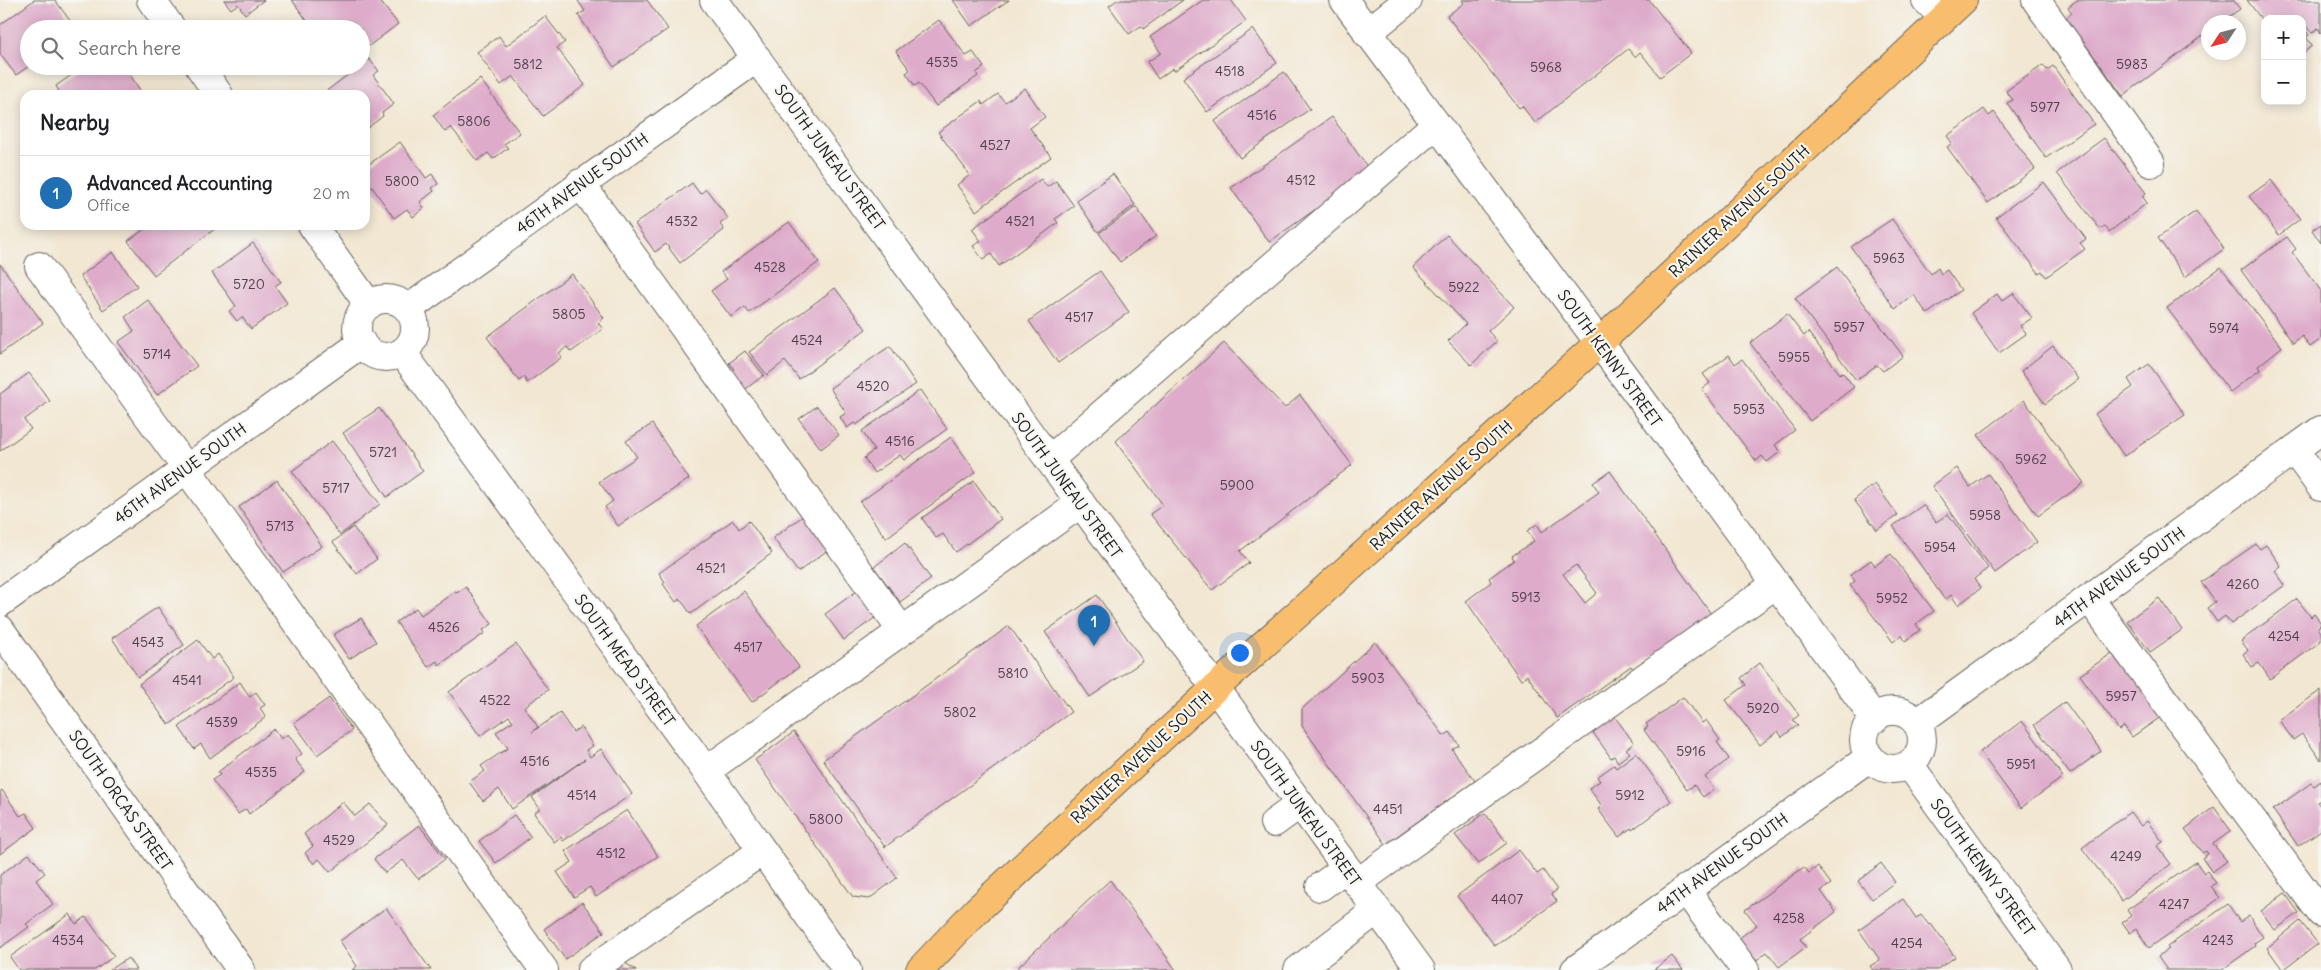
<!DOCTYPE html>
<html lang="en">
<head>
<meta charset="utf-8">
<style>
	:root { --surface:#fff; --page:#f2f2f2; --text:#202124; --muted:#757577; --line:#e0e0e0; --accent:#1f6fb2 }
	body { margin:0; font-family:Delius,sans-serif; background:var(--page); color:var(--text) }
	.controls { position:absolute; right:15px; top:15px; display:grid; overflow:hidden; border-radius:10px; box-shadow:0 2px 12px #0003 }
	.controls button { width:45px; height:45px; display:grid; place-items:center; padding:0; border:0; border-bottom:1px solid var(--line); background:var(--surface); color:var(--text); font:25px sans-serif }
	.compass { position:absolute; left:2201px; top:15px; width:45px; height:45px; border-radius:50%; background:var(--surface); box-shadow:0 2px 12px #0003; rotate:234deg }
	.you { position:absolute; left:1239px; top:652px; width:18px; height:18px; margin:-12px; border:4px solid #fff; border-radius:50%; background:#1a73e8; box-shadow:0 0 0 8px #1a73e833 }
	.badge { display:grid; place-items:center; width:32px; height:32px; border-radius:50%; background:var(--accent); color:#fff; font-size:16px; font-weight:700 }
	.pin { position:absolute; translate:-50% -41px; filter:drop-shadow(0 1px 2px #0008) }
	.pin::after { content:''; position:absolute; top:26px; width:18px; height:15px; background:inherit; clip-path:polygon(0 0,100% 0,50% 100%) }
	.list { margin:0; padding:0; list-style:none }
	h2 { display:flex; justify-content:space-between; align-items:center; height:65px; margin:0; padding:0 20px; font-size:21px }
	h2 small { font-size:16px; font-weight:400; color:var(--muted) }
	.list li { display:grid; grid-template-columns:32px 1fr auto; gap:15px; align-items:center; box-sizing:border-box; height:75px; padding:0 20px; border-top:1px solid var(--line) }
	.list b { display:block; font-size:19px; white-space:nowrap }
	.list p { margin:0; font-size:16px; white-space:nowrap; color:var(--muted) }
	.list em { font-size:16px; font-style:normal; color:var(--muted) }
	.icon { flex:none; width:28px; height:28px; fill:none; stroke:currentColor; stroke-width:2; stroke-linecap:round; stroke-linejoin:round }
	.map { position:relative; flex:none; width:2321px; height:970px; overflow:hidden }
	.search { position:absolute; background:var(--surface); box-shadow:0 2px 12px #0003; left:20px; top:20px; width:350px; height:55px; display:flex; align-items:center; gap:12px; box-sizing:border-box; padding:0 18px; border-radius:28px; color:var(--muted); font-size:19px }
	.panel { position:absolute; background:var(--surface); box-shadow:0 2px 12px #0003; left:20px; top:90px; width:350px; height:140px; border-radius:15px }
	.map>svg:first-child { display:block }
	.building { fill:#deacca; fill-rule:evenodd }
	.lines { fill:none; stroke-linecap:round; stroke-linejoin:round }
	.minor-casing { stroke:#67635c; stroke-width:30 }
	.major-casing { stroke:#67635c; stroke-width:30 }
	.minor { stroke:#fff; stroke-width:28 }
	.major { stroke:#f9be6d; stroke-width:28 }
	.labels { text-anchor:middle; stroke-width:4.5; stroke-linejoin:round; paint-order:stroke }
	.number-label { font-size:14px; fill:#4c4048 }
	.street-label { font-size:16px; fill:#1c1c1c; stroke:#f6f6f2 }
</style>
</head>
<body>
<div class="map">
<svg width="2321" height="970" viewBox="0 0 2321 970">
	<rect width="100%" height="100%" fill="#f6f6f2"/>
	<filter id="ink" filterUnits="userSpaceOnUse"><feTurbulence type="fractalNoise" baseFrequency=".02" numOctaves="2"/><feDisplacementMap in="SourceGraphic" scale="10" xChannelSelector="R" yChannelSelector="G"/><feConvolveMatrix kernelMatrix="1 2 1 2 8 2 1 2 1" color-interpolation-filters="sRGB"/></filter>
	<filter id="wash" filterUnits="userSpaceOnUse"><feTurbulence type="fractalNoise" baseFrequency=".0096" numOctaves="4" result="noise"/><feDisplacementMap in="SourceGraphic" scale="20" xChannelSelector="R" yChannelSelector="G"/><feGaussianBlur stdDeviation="1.12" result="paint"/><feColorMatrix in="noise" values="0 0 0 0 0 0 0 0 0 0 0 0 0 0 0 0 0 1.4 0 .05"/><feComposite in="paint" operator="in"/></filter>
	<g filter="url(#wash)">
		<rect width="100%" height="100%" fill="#f2e7d2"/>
		<g id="blocks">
			<path class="building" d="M34,0H55L76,29H29V66L16,75L0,54V25Z
				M224,0H264L245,14L238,4L231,9Z
				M292,0H379L398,24L361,52V29H313Z
				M580,0H647L668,29L614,67L578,15L585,11L578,1Z
				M953,0H1009L971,26Z
				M1117,0H1183L1143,29L1141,26L1129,34L1109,6Z
				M1203,0H1231L1246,21L1174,71L1173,68L1158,79L1147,62L1161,53L1150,37Z
				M1462,0H1649L1691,53L1660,77L1640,52L1635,57L1628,49L1535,123L1522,106L1519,108L1447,16L1464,3Z
				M2077,0H2233L2240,9L2221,22H2208V32L2123,96L2066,18L2072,13L2068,7Z
				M2247,0H2321V33L2318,28L2312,33L2308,27L2305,29L2309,35L2306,37L2312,46L2302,54V19H2265V24Z
				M545,16L565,42L557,48L585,85L543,116L513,76L501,85L477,52L499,36L506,46Z
				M939,20L966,56L973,52L984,67L976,73L978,76L936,106L919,83L915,86L906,73L910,70L896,51Z
				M1253,29L1277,63L1207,112L1183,78Z
				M369,59L379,71L373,75L394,104L382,113L383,116L365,130V95H321Z
				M2043,65L2047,70L2053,66L2094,124L2046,158L2007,103L2013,100L2006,91Z
				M84,66H116L121,72L126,69L140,90L133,95H54L59,91L56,86Z
				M1284,72L1310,109L1240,158L1215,121Z
				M480,79L520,133L504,144L508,148L493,159L488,153L477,161L451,127L445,132L433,115Z
				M1025,88L1045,117L1030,128L1051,157L976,211L957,185L970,175L938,132L981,101L983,105L998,94L1005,102Z
				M1984,109L1989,116L1994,112L2035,169L1988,203L1947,147L1952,143L1947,136Z
				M1332,117L1370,171L1269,242L1231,188Z
				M2104,138L2146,193L2142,196L2147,203L2109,232L2105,226L2100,229L2057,173Z
				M400,142L426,178L432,174L438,184L432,188L434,191L420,202L424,208L413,217L407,209L394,218L365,177V167Z
				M1113,174L1135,205L1098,232L1076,200Z
				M1041,179L1047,187L1056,181L1074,206L1055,219L1058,223L999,266L991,254L983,260L973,246L981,241L972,229Z
				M2271,180L2300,219L2279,235L2249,196Z
				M2044,182L2086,239L2080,243L2085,249L2046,277L2042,271L2039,273L1996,217Z
				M692,183L700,194L706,189L728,218L720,224L724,230L680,263L666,244L655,252L635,224Z
				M1136,207L1156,236L1120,262L1099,233Z
				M2196,211L2224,249L2185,277L2158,238Z
				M1892,219L1931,274L1938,268L1941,274L1947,270L1961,290L1927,314L1914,295L1895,309L1851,247Z
				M789,222L819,262L749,313L745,307L731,317L711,291L727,279L721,272Z
				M2321,224V243L2312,230Z
				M150,225H220L154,275L128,241Z
				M1447,235L1514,307L1488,331L1497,341L1471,365L1448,341L1466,324L1413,267Z
				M2287,237L2296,249L2292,252L2321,291V339L2310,347L2302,336L2293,343L2241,270Z
				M253,243L281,282L275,286L287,303L251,329L242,317L237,321L229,311L236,306L212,273Z
				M113,252L137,286L103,310L80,276Z
				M0,264L43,323L0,354Z
				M1837,267L1903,356L1883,371L1877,365L1856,380L1795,298Z
				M2221,267L2282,347L2258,366L2260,370L2230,392L2167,308Z
				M1100,271L1129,312L1058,363L1029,321Z
				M572,274L604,318L598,323L603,329L571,352L567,347L559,353L562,357L527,383L524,377L519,381L487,337Z
				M835,288L866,329L799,379L785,361L767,375L749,352Z
				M2013,293L2032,318L2020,326L2026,334L1999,353L1971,313L1997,294L2002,301Z
				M148,300L197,366L157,395L118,342L134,331L125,317Z
				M1787,314L1804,336L1808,332L1840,374L1842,372L1854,387L1810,421L1750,343Z
				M1224,343L1285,408L1300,395L1352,465L1240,551L1249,563L1212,590L1150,514L1163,505L1116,441Z
				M890,346L916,384L856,425L854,423L847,428L840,417L846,413L830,388Z
				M2053,346L2078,379L2045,404L2021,371Z
				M745,351L764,375L743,391L729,372L734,369L729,363Z
				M1729,355L1735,364L1742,359L1795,430L1775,445L1780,452L1767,462L1762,456L1756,461L1702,389L1710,383L1703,374Z
				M2149,364L2185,415L2124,456L2095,414L2133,387L2128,379Z
				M29,373L50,401L24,420L31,429L0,451V394Z
				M920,390L947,429L904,460L900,455L874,473L864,458L874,450L862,431Z
				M2024,400L2084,483L2038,516L1978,435Z
				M817,406L839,435L821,449L799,419Z
				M379,408L423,471L387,497L343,433Z
				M652,424L689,479L618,526L605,507L613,501L599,482L637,457L626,441Z
				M951,437L976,472L886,538L860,502Z
				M332,441L380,504L340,535L292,471Z
				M1957,468L1970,487L1988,474L2037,542L1995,573L1932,486Z
				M1610,471L1711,614L1633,669L1631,666L1557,718L1527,675L1521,680L1466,601L1491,582L1489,578L1514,560L1512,556L1534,541L1527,531L1537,524L1542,532L1599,492L1593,483ZM1576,565L1597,593L1585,603L1563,574Z
				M277,480L322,546L283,572L239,507Z
				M974,481L1001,519L956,552L943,534L936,538L922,518Z
				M1875,484L1898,515L1877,530L1854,500Z
				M1923,505L1936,522L1948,514L1988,568L1974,579L1981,588L1958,605L1951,595L1945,600L1893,526Z
				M807,513L833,546L798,572L773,538Z
				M733,520L739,529L749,521L772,553L691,614L680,599L676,602L663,584L665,582L659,573Z
				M353,527L377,559L357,574L333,542Z
				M905,543L931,579L900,602L874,567Z
				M2256,544L2260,549L2266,545L2281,566L2275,571L2285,585L2231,624L2225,616L2217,622L2207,608L2215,602L2201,582Z
				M1891,554L1934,611L1916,624L1920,630L1905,641L1902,635L1893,642L1850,585L1855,581L1850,575L1871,560L1875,566Z
				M466,587L492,624L483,630L485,633L439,665L437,661L428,667L396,622L416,608L421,615L456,591L457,593Z
				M744,591L799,667L752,702L696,626Z
				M857,591L876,617L844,640L825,614Z
				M1097,595L1143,661L1090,697L1045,632Z
				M2159,598L2182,630L2150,652L2127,621Z
				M2297,599L2311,617L2314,614L2321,623L2318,628L2321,632V641L2270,679L2259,663L2252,667L2243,654L2248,650L2241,641Z
				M158,607L184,645L138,677L112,638Z
				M361,618L376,642L349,659L333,635Z
				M1009,626L1071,712L885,847L823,760Z
				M198,640L212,659L218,654L234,677L169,725L139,684Z
				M1375,642L1444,736L1450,732L1459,745L1452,749L1475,781L1386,844L1302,726V709Z
				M516,644L548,690L524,707L538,727L532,732L560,713L573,732L581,727L593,746L586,750L590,757L601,749L632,794L563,841L561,837L554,842L534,813L540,809L532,797L585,759L512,809L499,789L483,801L469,782L485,771L481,766L508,748L496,732L513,721L509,716L480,736L449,692Z
				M2115,651L2162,716L2132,737L2124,726L2119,730L2080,675Z
				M1760,663L1799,715L1793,720L1798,725L1782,737L1778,731L1760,745L1726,700L1746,685L1741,678Z
				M240,682L250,697L256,692L265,705L260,708L266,717L210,758L201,744L194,749L179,727Z
				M2321,690V760L2302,734L2293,740L2279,720Z
				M1683,697L1702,723L1706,720L1720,740L1717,742L1729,759L1705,777L1714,789L1703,797L1694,785L1687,790L1644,730L1648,727L1646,724Z
				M329,698L352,730L317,755L294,723Z
				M2065,702L2101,751L2070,774L2034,725Z
				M1612,713L1634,743L1626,749L1630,753L1618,762L1614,756L1611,758L1590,728Z
				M2022,721L2063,777L2021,808L1980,752Z
				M274,729L281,739L288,734L302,754L295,759L305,772L249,814L246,809L238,814L212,780L220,775L218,772Z
				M794,732L897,878L869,899L853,897L755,760Z
				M1636,753L1671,801L1632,830L1631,828L1619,837L1598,809L1602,806L1589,788L1600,781L1597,777L1614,765L1616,768Z
				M2321,781V800L2317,802L2321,807V830L2298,846L2273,810L2311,783L2314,786Z
				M2,790L20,816L26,813L36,828L0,854V792Z
				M343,802L355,816L370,804L388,825L330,872L319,859L314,864L305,853L313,846L304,834Z
				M2214,807L2231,831L2213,844L2227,861L2212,872L2202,858L2208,854L2206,851L2203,853L2185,829Z
				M627,810L658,856L596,897L590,887L574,897L557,872L572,862L565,851Z
				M2130,812L2141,826L2147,821L2163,842L2157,846L2171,864L2122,901L2082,848Z
				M1485,813L1507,843L1478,864L1455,835Z
				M514,815L531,837L496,863L479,841Z
				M419,825L445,859L418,879L403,860L385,873L374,859Z
				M1519,850L1537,874L1543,870L1557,890L1551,894L1557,901L1495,946L1457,896Z
				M29,854L45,873L36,880L53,904L26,924L29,927L0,948V875Z
				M2196,862L2204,873L2207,871L2216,883L2211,886L2220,898L2149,948L2136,929L2130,933L2122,922L2131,916L2127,910Z
				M1881,863L1895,882L1872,899L1858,881Z
				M1818,866L1831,884L1821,891L1836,912L1800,939L1806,947L1779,967L1767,952L1754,962L1738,939L1757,925L1745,910L1804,867L1809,873Z
				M1110,880L1176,970H1015Z
				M2285,893L2299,913L2275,930L2261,911Z
				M1903,899L1916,918L1921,915L1929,925L1931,924L1955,957L1936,970H1873L1870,966L1880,960L1859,930Z
				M582,902L604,932L565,959L544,929Z
				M2228,904L2240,922L2249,916L2263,937L2254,943L2255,946L2222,970H2167L2158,957L2169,949L2167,947Z
				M386,908L431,970H352L357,966L340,941Z
				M70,914L76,924L86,917L114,956L95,970H19L10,957Z
				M2300,921L2318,944L2283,970L2267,948Z
				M1672,956L1683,970H1653Z
				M128,958L136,970H110Z
				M622,961L636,970H609Z"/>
		</g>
	</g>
	<g filter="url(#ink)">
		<use href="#blocks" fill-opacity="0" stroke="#67635c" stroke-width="1"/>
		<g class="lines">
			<defs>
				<path id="minor" d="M151,0L172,29
					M714,0L1421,970
					M1344,0L1639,396L1875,719
					M1926,0L1943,17
					M2036,0L2151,163
					M1367,33L1408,0
					M199,66L219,95
					M580,183L902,631
					M312,225L369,305
					M39,266L186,468L544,970
					M357 328a29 29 0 1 1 58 0a29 29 0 1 1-58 0Z
					M408,309L757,58
					M402,352L706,771L847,970
					M2294,450L2321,487
					M1049,460L1435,125
					M2089,598L2321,913
					M0,603L362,343
					M0,629L241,970
					M1864 740a29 29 0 1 1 58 0a29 29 0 1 1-58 0Z
					M1917,723L2321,430
					M1909,764L2057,970
					M706,771L1081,503
					M1274,823L1300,804
					M1357,883L1776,584
					M1320,887L1346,868
					M1685,889L1745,970
					M591,970L762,851
					M1298,970L1377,910
					M1575,970L1870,757"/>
				<path id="major" d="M920,970L977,910L1214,689L1599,343L1963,0"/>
			</defs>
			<use href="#minor" class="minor-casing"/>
			<use href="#major" class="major-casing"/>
			<use href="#minor" class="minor"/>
			<use href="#major" class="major"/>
		</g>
	</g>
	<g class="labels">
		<g class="number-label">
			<text x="942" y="67">4535</text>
			<text x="528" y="69">5812</text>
			<text x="2132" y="69">5983</text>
			<text x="1546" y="72">5968</text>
			<text x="1230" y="76">4518</text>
			<text x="2045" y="112">5977</text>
			<text x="1262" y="120">4516</text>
			<text x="474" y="126">5806</text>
			<text x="995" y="150">4527</text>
			<text x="1301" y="185">4512</text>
			<text x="402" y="186">5800</text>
			<text x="682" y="226">4532</text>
			<text x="1020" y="226">4521</text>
			<text x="1889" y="263">5963</text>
			<text x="770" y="272">4528</text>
			<text x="249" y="289">5720</text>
			<text x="1464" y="292">5922</text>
			<text x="569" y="319">5805</text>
			<text x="1079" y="322">4517</text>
			<text x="1849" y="332">5957</text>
			<text x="2224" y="333">5974</text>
			<text x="807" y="345">4524</text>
			<text x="157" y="359">5714</text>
			<text x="1794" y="362">5955</text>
			<text x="873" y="391">4520</text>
			<text x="1749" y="414">5953</text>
			<text x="900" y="446">4516</text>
			<text x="383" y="457">5721</text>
			<text x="2031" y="464">5962</text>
			<text x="1237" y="490">5900</text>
			<text x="336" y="493">5717</text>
			<text x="1985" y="520">5958</text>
			<text x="280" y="531">5713</text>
			<text x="1940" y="552">5954</text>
			<text x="711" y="573">4521</text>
			<text x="2243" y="589">4260</text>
			<text x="1526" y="602">5913</text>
			<text x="1892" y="603">5952</text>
			<text x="444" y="632">4526</text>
			<text x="2284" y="641">4254</text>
			<text x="148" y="647">4543</text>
			<text x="748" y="652">4517</text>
			<text x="1013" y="678">5810</text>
			<text x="1368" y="683">5903</text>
			<text x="187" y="685">4541</text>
			<text x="2121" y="701">5957</text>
			<text x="495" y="705">4522</text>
			<text x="1763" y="713">5920</text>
			<text x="960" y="717">5802</text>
			<text x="222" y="727">4539</text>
			<text x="1691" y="756">5916</text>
			<text x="535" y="766">4516</text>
			<text x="2021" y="769">5951</text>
			<text x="261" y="777">4535</text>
			<text x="582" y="800">4514</text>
			<text x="1630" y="800">5912</text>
			<text x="1388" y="814">4451</text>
			<text x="826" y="824">5800</text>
			<text x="339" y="845">4529</text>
			<text x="611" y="858">4512</text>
			<text x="2126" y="861">4249</text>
			<text x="1507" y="904">4407</text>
			<text x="2174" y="909">4247</text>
			<text x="1789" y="923">4258</text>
			<text x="68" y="945">4534</text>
			<text x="2218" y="945">4243</text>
			<text x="1907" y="948">4254</text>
		</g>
		<g class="street-label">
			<text transform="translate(830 157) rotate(54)" y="6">SOUTH JUNEAU STREET</text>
			<text transform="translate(582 183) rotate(-36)" y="6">46TH AVENUE SOUTH</text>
			<text transform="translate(1739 211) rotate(-43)" y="6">RAINIER AVENUE SOUTH</text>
			<text transform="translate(1610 358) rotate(54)" y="6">SOUTH KENNY STREET</text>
			<text transform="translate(180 473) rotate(-36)" y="6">46TH AVENUE SOUTH</text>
			<text transform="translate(1067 485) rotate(54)" y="6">SOUTH JUNEAU STREET</text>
			<text transform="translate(1441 485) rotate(-42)" y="6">RAINIER AVENUE SOUTH</text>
			<text transform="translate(2119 577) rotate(-36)" y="6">44TH AVENUE SOUTH</text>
			<text transform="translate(625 660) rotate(54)" y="6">SOUTH MEAD STREET</text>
			<text transform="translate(1141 757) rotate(-43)" y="6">RAINIER AVENUE SOUTH</text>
			<text transform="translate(121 800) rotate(55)" y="6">SOUTH ORCAS STREET</text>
			<text transform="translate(1306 813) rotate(54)" y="6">SOUTH JUNEAU STREET</text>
			<text transform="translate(1722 863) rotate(-36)" y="6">44TH AVENUE SOUTH</text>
			<text transform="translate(1983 867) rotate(54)" y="6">SOUTH KENNY STREET</text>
		</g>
	</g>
</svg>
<div class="controls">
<button>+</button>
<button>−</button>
</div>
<svg class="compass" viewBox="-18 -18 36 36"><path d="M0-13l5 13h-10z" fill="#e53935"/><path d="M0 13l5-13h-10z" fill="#757577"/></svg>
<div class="you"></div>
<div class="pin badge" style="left:1094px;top:646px">1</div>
<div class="search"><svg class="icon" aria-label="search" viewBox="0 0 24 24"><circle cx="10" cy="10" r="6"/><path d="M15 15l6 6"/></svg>Search here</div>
<section class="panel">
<h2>Nearby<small></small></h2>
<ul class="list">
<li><span class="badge">1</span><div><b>Advanced Accounting</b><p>Office</p></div><em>20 m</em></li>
</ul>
</section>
</div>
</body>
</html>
